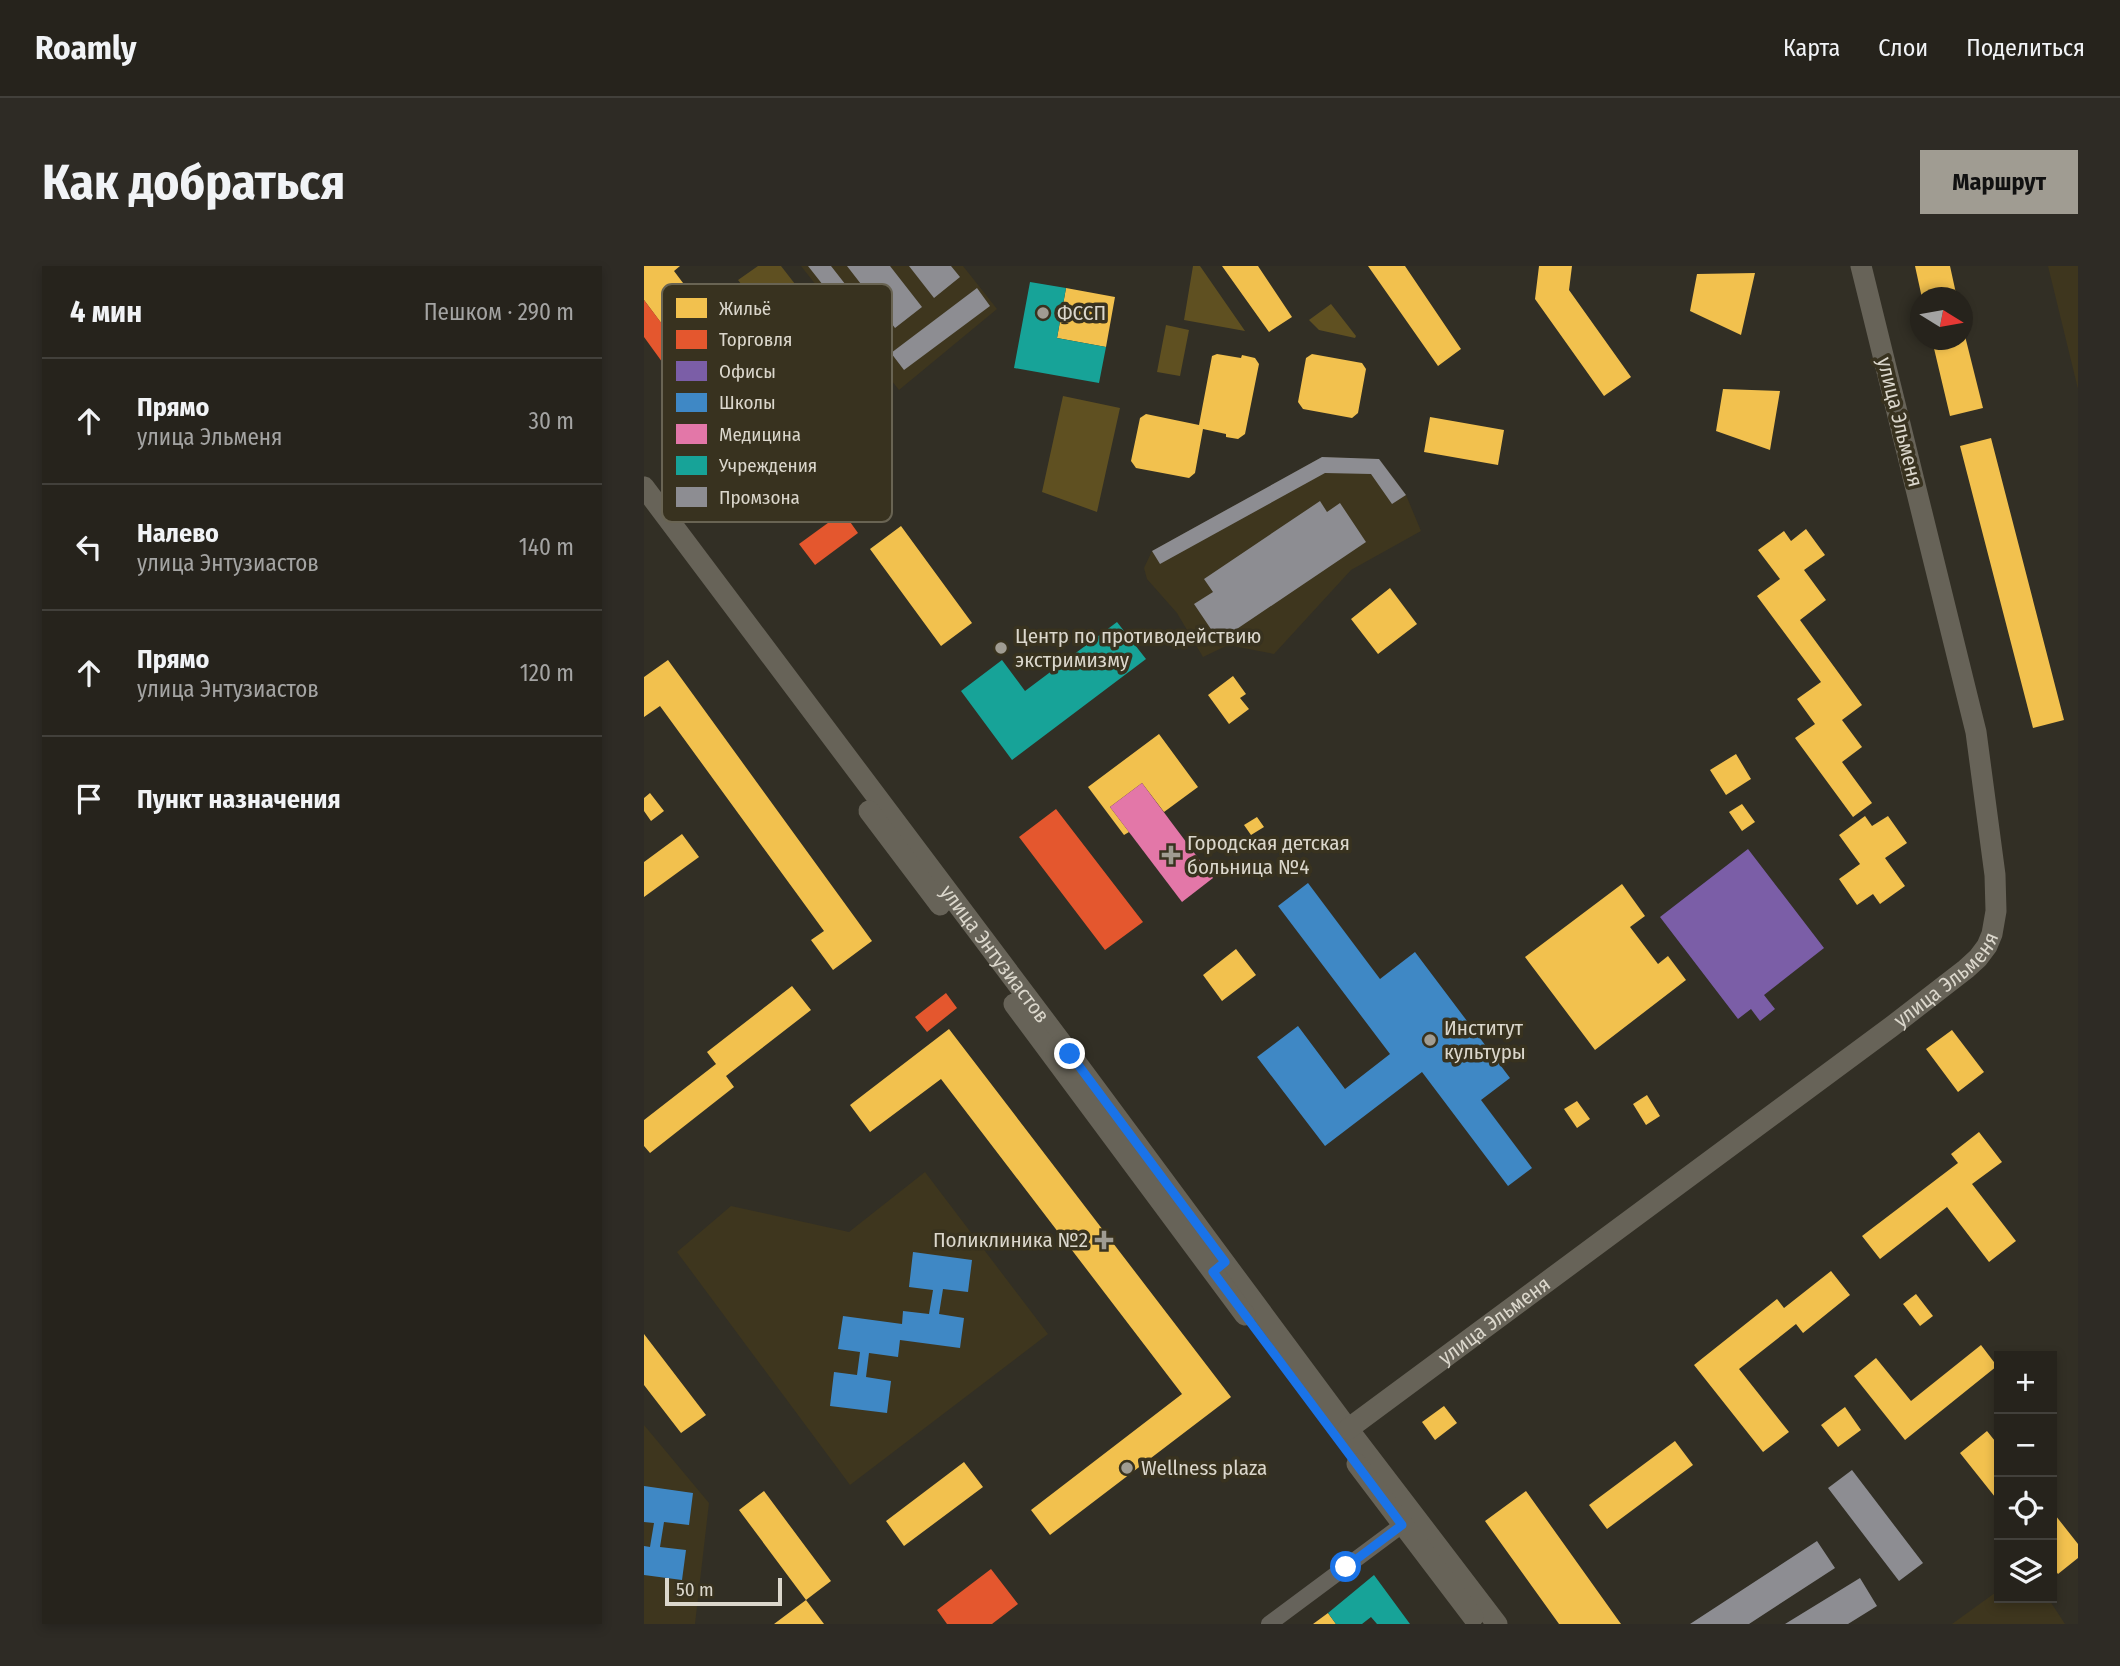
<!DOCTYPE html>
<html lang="ru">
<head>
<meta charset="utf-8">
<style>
	:root { --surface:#26231c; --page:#2e2b25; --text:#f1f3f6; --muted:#a4a4a3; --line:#42403b; --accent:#a09c92 }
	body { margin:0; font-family:"Fira Sans Condensed",sans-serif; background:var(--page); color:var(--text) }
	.controls { position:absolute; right:21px; bottom:21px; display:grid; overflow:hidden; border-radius:0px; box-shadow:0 4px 10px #0003 }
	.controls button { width:63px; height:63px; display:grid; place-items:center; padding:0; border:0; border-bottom:2px solid var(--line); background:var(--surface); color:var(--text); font:35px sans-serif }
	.compass { position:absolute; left:1266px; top:21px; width:63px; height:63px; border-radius:50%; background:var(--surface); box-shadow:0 4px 10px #0003; rotate:101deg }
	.scale { position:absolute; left:21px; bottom:18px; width:117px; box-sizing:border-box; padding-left:7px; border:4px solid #dbd7cc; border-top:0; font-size:19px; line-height:24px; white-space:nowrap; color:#dbd7cc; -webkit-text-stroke:5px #38321f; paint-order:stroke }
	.stop { position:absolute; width:21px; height:21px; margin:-16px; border:5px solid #1a73e8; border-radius:50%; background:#fff }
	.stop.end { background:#1a73e8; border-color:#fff; box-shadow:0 2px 7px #0008 }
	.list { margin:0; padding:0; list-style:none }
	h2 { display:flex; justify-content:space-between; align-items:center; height:91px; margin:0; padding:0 28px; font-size:30px }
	h2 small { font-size:23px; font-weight:400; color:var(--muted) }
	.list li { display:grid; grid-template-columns:46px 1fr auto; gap:21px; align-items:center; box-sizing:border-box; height:126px; padding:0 28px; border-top:2px solid var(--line) }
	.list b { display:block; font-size:26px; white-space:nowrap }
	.list p { margin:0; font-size:23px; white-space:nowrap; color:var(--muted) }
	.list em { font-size:23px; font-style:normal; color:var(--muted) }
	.icon { flex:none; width:38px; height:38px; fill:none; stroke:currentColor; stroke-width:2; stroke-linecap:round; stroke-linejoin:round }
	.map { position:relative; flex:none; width:1434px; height:1358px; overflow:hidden; border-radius:0px }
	header { display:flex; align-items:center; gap:42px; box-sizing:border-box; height:98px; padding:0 35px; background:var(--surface); border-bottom:2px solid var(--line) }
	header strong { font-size:33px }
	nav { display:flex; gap:38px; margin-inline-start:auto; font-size:24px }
	.intro { display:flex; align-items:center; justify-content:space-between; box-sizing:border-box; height:168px; padding:0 42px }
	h1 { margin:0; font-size:49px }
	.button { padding:18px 32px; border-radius:0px; background:var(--accent); color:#111; font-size:24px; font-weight:700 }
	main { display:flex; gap:42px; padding:0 42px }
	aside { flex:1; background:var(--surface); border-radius:0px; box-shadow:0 4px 10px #0003 }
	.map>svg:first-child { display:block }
	.built { fill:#3e361e }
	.green { fill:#5f5021 }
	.homes { fill:#f2c14e }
	.shops { fill:#e4572e }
	.offices { fill:#7b5ea7 }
	.schools { fill:#3f88c5 }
	.health { fill:#e377a8 }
	.public { fill:#17a398 }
	.industry { fill:#8d8d92 }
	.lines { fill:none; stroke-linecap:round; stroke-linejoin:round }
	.street { stroke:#66635b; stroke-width:16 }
	.secondary { stroke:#676358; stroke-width:21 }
	.route { stroke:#1a73e8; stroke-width:9 }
	.poi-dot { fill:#a09c92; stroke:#38321f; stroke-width:2.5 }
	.labels { text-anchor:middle; stroke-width:7; stroke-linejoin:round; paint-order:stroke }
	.poi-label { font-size:21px; fill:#dbd7cc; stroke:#38321f; text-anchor:start }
	.street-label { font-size:21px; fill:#dbd7cc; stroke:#38321f }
	.key { fill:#38321f; stroke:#696453; stroke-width:2 }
	.key-label { font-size:19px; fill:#dbd7cc }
</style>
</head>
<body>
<header>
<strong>Roamly</strong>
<nav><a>Карта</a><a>Слои</a><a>Поделиться</a></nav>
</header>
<div class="intro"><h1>Как добраться</h1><a class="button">Маршрут</a></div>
<main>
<aside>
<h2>4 мин<small>Пешком · 290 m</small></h2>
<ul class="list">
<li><svg class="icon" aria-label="ahead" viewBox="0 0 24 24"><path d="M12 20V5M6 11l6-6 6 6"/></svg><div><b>Прямо</b><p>улица Эльменя</p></div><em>30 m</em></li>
<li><svg class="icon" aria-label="left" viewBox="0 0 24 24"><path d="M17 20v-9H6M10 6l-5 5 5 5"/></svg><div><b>Налево</b><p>улица Энтузиастов</p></div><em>140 m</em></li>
<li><svg class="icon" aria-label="ahead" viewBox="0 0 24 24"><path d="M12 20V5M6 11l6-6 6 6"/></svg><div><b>Прямо</b><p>улица Энтузиастов</p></div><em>120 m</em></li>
<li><svg class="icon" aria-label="arrive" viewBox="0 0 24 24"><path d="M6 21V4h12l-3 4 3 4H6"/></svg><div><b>Пункт назначения</b></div></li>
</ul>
</aside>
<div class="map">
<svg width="1434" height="1358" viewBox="0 0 1434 1358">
	<rect width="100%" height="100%" fill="#322f25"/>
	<path class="built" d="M157,0H319L353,43L255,124Z
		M1404,0H1434V123Z
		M678,191L735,193L762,229L777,265L707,304L630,388L584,379L559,391L533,347L503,313L500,302L508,285Z
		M281,906L404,1068L206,1219L33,986L87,940L205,966Z
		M0,1159L65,1237L51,1358H0Z
		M1355,1324V1332H1404L1421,1358H1308Z"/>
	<path class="green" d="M114,0H137L196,76L164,104L94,14Z
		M549,0H556L601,65L540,54Z
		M687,38L712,70L711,72L675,64L665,54Z
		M522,59L545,64L536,110L513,106Z
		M419,130L476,142L453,246L398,226Z"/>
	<path class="homes" d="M0,0H36L30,5L124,130L215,145L209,186L100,168L0,34Z
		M578,0H614L648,51L625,66Z
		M724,0H761L817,83L794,100Z
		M895,0H928L925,24L987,111L960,130L891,33Z
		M1271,0H1306L1313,32H1278Z
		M1111,7L1097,69L1046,45L1053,8Z
		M422,22L471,31L462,81L413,72Z
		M1318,58L1339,142L1306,150L1288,74H1318Z
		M573,88L597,92L598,89L611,92L615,98L601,168L594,173L582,171V168L559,163L551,207L545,212L492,202L487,195L496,152L502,148L555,159L568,90Z
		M668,88L718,97L722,103L714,147L708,152L659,143L654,136L662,92Z
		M1079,123L1136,125L1126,184L1072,165Z
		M786,151L860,164L854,199L780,186Z
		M1347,172L1420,454L1389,462L1316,180Z
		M257,260L328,357L297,380L226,283Z
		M1162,263L1181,289L1160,304L1182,334L1156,354L1218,439L1198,454L1218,481L1198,496L1228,537L1209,551L1151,472L1171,458L1153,433L1177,416L1113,330L1136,313L1114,284L1140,265L1147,275Z
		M746,322L773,358L734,388L707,353Z
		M24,394L228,675L189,704L167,674L180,665L16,440L0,451V411Z
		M589,410L602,428L596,432L605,443L585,458L564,429Z
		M515,468L554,521L520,546L498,517L466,541L485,566L480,569L444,521Z
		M1092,488L1107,513L1082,529L1066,504Z
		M6,527L20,545L7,555L0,545V532Z
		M1098,538L1111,556L1098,565L1085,546Z
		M1221,550L1228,560L1244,550L1263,577L1241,592L1261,620L1236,638L1229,628L1213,639L1195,613L1216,598L1195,569Z
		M613,551L620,561L607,569L600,559Z
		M38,568L55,591L0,631V596Z
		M978,618L1001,650L986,661L1014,698L1024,690L1042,714L951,784L881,691Z
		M592,683L612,709L578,735L559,709Z
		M148,720L167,744L82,810L90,821L6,887L0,880V854L72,798L63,786Z
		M305,763L587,1131L406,1269L387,1244L538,1128L297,813L226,866L206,839Z
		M1308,764L1340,806L1314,826L1282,783Z
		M1003,829L1016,850L1002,859L989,838Z
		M933,835L946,853L933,862L920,843Z
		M1335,866L1358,896L1328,918L1372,975L1345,996L1303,941L1236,993L1218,970L1314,897L1307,888Z
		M1187,1005L1206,1029L1159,1067L1152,1058L1095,1103L1145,1166L1119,1186L1050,1099L1133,1033L1140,1042Z
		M1272,1028L1289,1050L1276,1060L1259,1038Z
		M0,1068L62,1149L37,1167L0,1119Z
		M1337,1079L1353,1100L1261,1174L1210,1110L1232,1092L1267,1135Z
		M800,1140L813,1157L791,1174L778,1156Z
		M1201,1141L1217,1164L1194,1181L1177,1159Z
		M1343,1165L1355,1180V1236L1316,1187Z
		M1031,1175L1049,1199L963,1263L945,1239Z
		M320,1196L339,1221L260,1280L242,1255Z
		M120,1225L187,1315L162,1334L95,1244Z
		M882,1225L977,1358H915L841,1255Z
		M1408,1245L1434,1278V1292L1414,1308L1408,1300Z
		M162,1334L180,1358H130Z
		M684,1347L692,1358H669Z"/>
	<path class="shops" d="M0,34L86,148L66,162L0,71Z
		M199,246L214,267L171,299L155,278Z
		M412,543L499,656L461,684L375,571Z
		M302,727L313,742L283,766L271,751Z
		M347,1303L374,1338L348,1358H303L293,1344Z"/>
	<path class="offices" d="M1104,583L1180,682L1120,729L1131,743L1116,755L1107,743L1094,753L1016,651Z"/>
	<path class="schools" d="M664,617L736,713L771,686L866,812L837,834L888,902L864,920L778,806L681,880L613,791L654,760L701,823L746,788L634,640Z
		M269,986L328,994L324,1026L299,1023L295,1048L320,1052L316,1082L256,1074L254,1091L225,1087L222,1111L247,1115L243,1147L186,1140L190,1106L213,1109L216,1086L194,1083L199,1050L258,1058L259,1045L285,1048L289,1024L265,1021Z
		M0,1220L49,1227L45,1259L20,1256L16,1281L42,1284L38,1314L0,1309V1280L6,1281L10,1257L0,1256Z"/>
	<path class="health" d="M498,517L569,612L538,636L466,541Z"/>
	<path class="public" d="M386,16L422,22L413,72L462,81L455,117L370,102Z
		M473,356L502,393L368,494L317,425L358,394L381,425Z
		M730,1309L766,1358H733L727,1351L718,1358H692L684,1347Z"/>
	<path class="industry" d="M164,0H187L241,69L227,80Z
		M203,0H246L278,41L251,62Z
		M265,0H307L316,11L290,32Z
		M333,22L346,40L260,104L247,87Z
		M678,191L735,193L762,229L748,238L727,208L681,207L516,298L508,285Z
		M676,235L683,246L696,237L722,276L575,375L550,338L569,326L560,313Z
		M1208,1204L1279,1297L1255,1315L1184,1222Z
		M1173,1275L1191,1302L1105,1358H1046Z
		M1216,1312L1233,1340L1204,1358H1141Z"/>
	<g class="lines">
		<path class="street" d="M625,1358L758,1259"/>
		<g class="secondary">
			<path id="s1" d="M0,221L426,788L704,1163L853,1358"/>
			<path d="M225,545L296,639"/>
			<path d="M370,738L601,1049"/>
			<path id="s2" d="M704,1163L1247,761L1322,703L1334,692L1343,680L1348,668L1352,645L1351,609L1332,466L1217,0"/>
			<path d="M713,1198L829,1351"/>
		</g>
	</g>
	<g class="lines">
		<path class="route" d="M426,788L581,996L569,1006L758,1259L702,1301"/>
	</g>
	<g class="poi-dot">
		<circle cx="399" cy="47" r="7"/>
		<circle cx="357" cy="382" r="7"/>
		<path d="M523.5 578.5h7v7h7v7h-7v7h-7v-7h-7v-7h7z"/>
		<circle cx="786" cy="774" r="7"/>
		<path d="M456.5 963.5h7v7h7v7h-7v7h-7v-7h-7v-7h7z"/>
		<circle cx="483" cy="1202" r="7"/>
	</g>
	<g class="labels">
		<g class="poi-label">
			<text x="413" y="54">ФССП</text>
			<text x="371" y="377">Центр по противодействию<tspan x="371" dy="24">экстримизму</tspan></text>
			<text x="543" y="584">Городская детская<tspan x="543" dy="24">больница №4</tspan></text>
			<text x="800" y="769">Институт<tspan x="800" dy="24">культуры</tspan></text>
			<text x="444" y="981" text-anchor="end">Поликлиника №2</text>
			<text x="497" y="1209">Wellness plaza</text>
		</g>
		<g class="street-label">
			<text transform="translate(1256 156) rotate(76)" y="7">улица Эльменя</text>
			<text dy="7" stroke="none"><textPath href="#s1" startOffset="584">улица Энтузиастов</textPath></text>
			<text dy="7" stroke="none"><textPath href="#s2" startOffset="749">улица Эльменя</textPath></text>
			<text dy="7" stroke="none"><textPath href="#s2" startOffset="182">улица Эльменя</textPath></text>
		</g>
	</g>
	<rect x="18" y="18" width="230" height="238" rx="10" class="key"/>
	<rect x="32" y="32" width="31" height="20" fill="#f2c14e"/>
	<rect x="32" y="64" width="31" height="19" fill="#e4572e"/>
	<rect x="32" y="95" width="31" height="20" fill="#7b5ea7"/>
	<rect x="32" y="127" width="31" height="19" fill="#3f88c5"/>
	<rect x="32" y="158" width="31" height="20" fill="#e377a8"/>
	<rect x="32" y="190" width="31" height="19" fill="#17a398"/>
	<rect x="32" y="221" width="31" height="20" fill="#8d8d92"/>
	<g class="key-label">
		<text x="75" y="49">Жильё</text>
		<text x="75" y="80">Торговля</text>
		<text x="75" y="112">Офисы</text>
		<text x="75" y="143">Школы</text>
		<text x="75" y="175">Медицина</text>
		<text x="75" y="206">Учреждения</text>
		<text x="75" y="238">Промзона</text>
	</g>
</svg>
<div class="controls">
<button>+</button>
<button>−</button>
<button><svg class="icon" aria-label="locate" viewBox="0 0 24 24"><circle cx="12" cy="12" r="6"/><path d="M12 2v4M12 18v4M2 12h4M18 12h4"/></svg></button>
<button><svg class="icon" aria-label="layers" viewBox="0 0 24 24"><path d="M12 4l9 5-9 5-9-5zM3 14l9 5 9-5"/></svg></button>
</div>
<svg class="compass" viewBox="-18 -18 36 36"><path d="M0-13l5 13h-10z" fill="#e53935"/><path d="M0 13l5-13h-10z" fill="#a4a4a3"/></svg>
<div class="scale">50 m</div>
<div class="stop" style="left:702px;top:1301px"></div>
<div class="stop end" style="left:426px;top:788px"></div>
</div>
</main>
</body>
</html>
